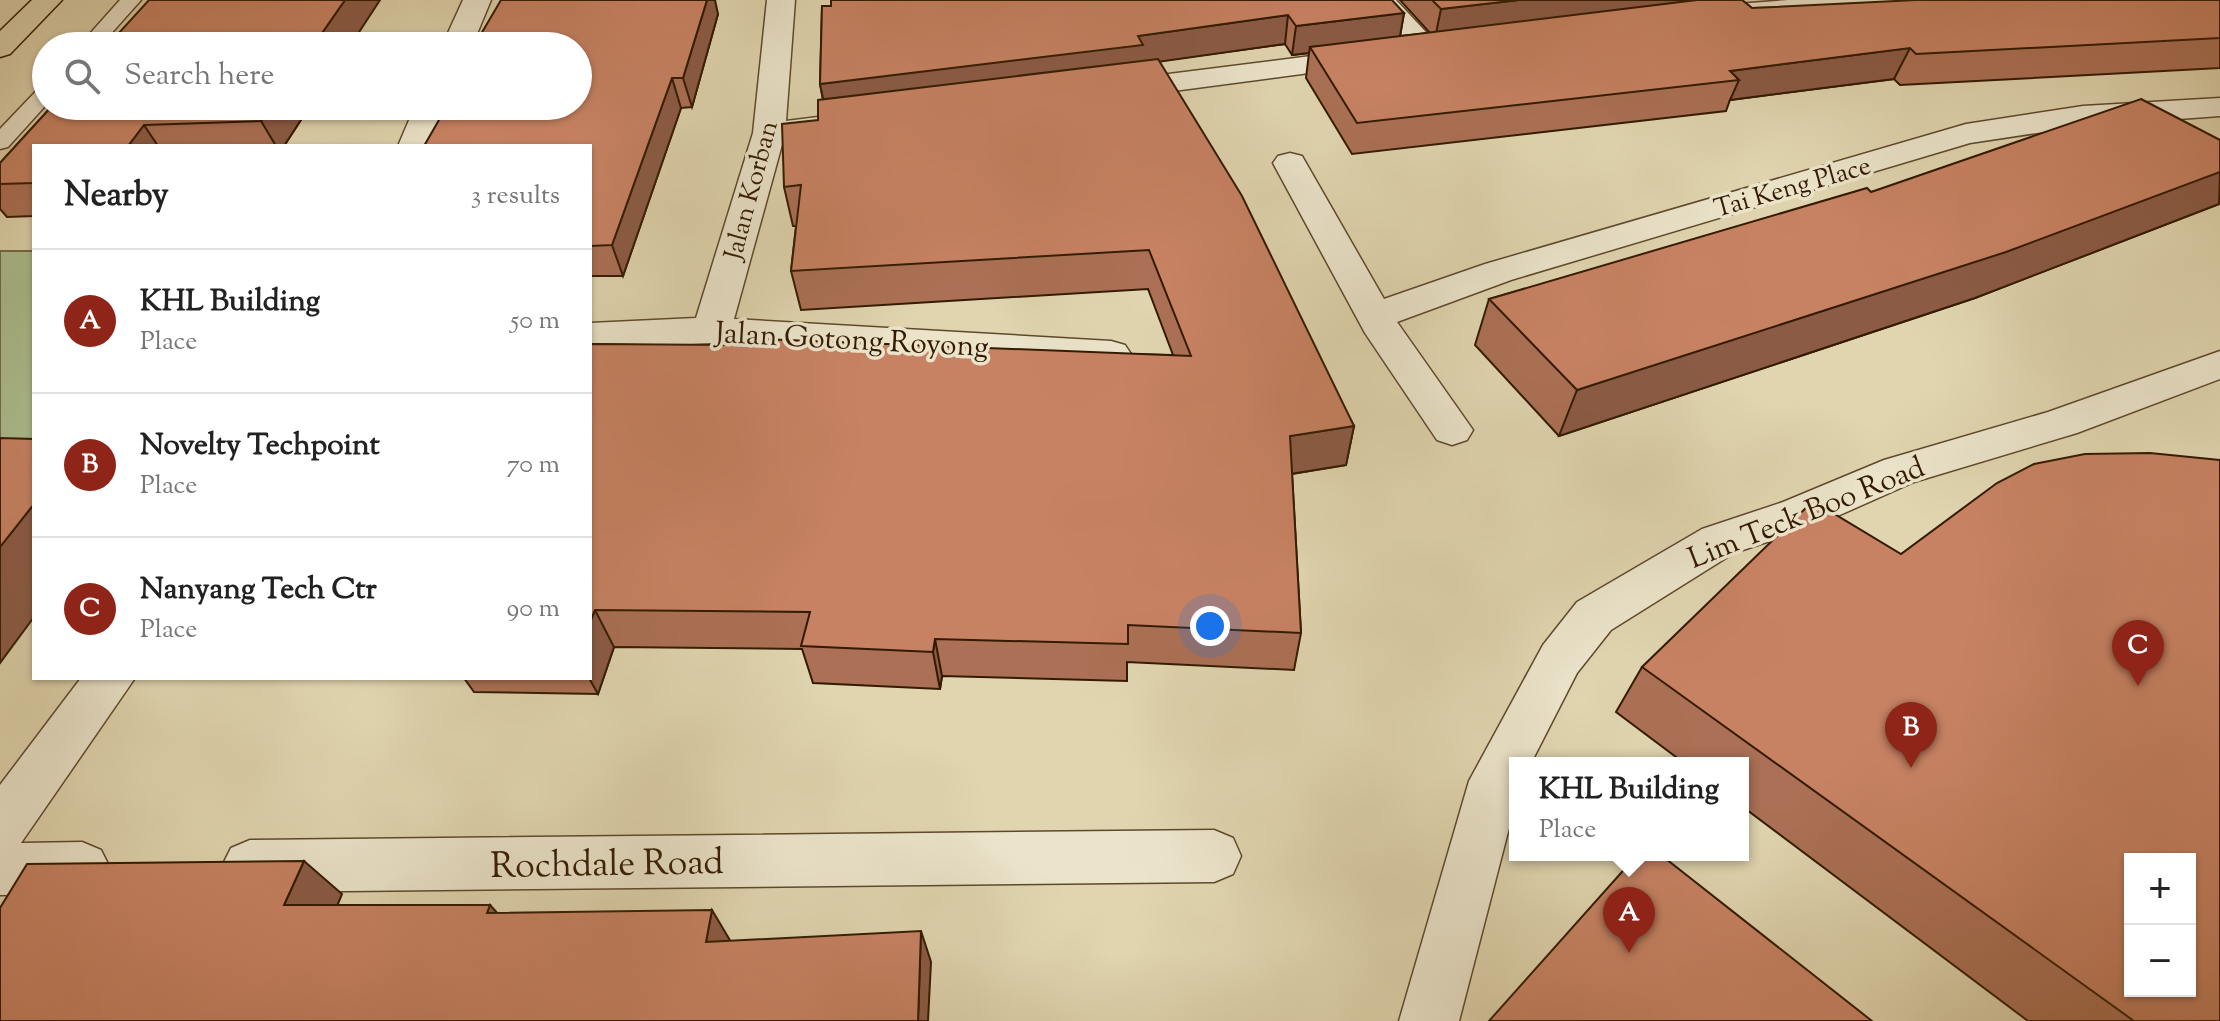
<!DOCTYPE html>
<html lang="en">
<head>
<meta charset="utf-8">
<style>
	:root { --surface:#fff; --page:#f6f6f6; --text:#222; --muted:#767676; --line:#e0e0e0; --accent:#8f2418 }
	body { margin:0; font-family:"Sorts Mill Goudy",serif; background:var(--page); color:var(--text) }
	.controls { position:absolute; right:24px; bottom:24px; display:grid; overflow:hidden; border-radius:0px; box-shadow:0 2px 6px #0004 }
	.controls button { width:72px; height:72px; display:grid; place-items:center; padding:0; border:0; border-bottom:2px solid var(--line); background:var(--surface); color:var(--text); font:40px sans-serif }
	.you { position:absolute; left:1210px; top:626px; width:28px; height:28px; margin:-20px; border:6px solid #fff; border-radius:50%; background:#1a73e8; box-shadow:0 0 0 12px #1a73e833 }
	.badge { display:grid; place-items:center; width:52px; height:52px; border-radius:50%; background:var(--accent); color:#fff; font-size:26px; font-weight:700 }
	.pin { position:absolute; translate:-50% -66px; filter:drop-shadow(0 2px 4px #0008) }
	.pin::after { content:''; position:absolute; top:42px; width:28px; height:24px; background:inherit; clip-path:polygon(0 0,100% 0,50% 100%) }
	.popup { position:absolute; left:1509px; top:757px; width:240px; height:104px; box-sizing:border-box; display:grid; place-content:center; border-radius:0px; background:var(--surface); filter:drop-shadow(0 2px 6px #0005); font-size:26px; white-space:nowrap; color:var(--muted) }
	.popup b { font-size:30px; color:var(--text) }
	.popup::after { content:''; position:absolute; left:50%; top:100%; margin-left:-16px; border:16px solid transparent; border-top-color:var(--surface) }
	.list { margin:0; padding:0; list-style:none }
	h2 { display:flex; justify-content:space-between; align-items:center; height:104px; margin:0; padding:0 32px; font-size:34px }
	h2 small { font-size:26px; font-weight:400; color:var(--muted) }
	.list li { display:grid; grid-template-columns:52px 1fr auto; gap:24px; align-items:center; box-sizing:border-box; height:144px; padding:0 32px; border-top:2px solid var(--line) }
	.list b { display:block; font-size:30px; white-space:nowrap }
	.list p { margin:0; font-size:26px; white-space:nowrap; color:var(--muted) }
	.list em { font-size:26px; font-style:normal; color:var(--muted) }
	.icon { flex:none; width:44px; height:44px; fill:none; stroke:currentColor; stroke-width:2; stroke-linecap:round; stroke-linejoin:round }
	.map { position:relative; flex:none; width:2220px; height:1021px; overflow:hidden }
	.search { position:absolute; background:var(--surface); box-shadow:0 2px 6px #0004; left:32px; top:32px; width:560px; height:88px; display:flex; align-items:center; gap:20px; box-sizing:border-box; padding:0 28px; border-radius:44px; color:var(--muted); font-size:30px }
	.panel { position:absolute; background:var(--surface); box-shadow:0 2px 6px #0004; left:32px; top:144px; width:560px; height:536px; border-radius:0px }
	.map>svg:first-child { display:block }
	.green { fill:#acbe8f; stroke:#706c48; stroke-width:2 }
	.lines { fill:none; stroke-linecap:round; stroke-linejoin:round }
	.service-casing { stroke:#5e492c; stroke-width:3 }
	.minor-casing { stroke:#5e492c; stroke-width:3 }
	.primary-casing { stroke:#331a00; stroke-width:3 }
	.service { fill:#ebe4cb; fill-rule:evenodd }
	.minor { fill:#ebe4cb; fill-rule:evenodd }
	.primary { fill:#e0d5af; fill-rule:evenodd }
	.wall { fill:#ab7055; stroke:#331a00; stroke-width:2 }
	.shaded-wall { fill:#8b5b45; stroke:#331a00; stroke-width:2 }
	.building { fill:#c78263; stroke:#331a00; stroke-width:2; fill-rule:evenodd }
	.labels { text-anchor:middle; stroke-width:7; stroke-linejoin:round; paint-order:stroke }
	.far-street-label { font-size:26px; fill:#331a00; stroke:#ebe4cb }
	.street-label { font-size:30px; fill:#331a00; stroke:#ebe4cb }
	.near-street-label { font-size:36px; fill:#331a00; stroke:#ebe4cb }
</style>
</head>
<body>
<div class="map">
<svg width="2220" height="1021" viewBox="0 0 2220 1021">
	<rect width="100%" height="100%" fill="#e0d5af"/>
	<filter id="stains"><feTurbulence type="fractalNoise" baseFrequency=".0025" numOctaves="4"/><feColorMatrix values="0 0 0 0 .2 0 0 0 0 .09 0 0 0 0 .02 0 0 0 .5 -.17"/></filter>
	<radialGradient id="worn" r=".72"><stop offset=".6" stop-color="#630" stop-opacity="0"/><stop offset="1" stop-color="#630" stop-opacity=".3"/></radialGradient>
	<path class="green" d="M0,251H34V457H0Z"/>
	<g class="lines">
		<defs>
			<path id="service" d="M120,0H141L100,46H79Z
				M46,86V105L8,147L0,149V129L39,88Z"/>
			<path id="minor" d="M463,0H491L472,46H442Z
				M767,0H795L786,121L842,114L853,117L858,124L853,131L783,141L734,319L1111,341L1125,345L1131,354L1125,363L1111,367L712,343L590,349V323L696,318L753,133Z
				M1366,0H1396L1437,44L1441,50L1437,56H1415Z
				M1788,0H1901L1897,6L1887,8L1724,23L1714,20L1710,14L1714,8L1724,5Z
				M1366,49L1377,52L1381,58L1377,64L1113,99L1102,97L1098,90L1102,83L1113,81Z
				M2220,98V116L2083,126L1970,143L1511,280L1397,322L1473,430L1467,440L1452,445L1437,440L1365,333L1273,163L1278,156L1290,153L1302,156L1384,299L1485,264L1966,124L2083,106Z
				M415,106H447L430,146H398Z
				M2220,351V379L2077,433L1914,482L1815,526L1734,553L1611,630L1577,673L1531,763H1515V805L1459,1021H1399L1469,781L1543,645L1577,602L1702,529L1783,502L1884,460L2048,412Z
				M81,678H135L21,843L82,842L101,850L110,868L101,886L82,894L0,895V785Z
				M1214,830L1233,838L1241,856L1233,874L1214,882L250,892L231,884L222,866L231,848L250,840Z"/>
			<path id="primary" d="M32,0H62L10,54L0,57V31Z"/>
		</defs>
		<use href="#service" class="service-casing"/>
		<use href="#minor" class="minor-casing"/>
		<use href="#primary" class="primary-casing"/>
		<use href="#service" class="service"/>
		<use href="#minor" class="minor"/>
		<use href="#primary" class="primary"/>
	</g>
	<path class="wall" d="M1400,0H1742L1752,8L2220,0V68L1900,85L1894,79L1730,100L1726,111L1352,154L1306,78L1309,53L1292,55L1285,44L1159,61L1354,426L1346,465L1292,474L1301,633L1294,670L1127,662V681L942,676L940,689L813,683L802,649L614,647L598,694L474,692L464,678H590V344L1173,355L1148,289L801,310L791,271L796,226H793L784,187L818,120L823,100L820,84L822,6L1404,13L1400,36L1430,33Z
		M718,14L692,107L681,108L623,276H590V146Z
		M52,106H310L284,146H34V216L7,217L0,209V163Z
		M2220,140L2219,204L1975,298L1559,436L1475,345L1489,299L1871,192Z
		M1901,554L2220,1021H2028L1743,807V763H1684L1616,712L1642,667Z"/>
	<path class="shaded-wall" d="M345,0H380L350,46H313Z
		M707,0H715L718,14L692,107L683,78Z
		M1519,0H1700L1435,38L1441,9Z
		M1404,13L1399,42L1310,47L1309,53L1292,55L1296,26Z
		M1288,15L1285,44L1143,64L826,113L820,84L1138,36Z
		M1910,48L1894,79L1730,100L1739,80L1730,71Z
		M672,78L681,108L623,276L612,245Z
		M271,106H310L284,146H276L261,121Z
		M144,125L158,146H128Z
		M2220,172L2219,204L1975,298L1559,436L1577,390Z
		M1354,426L1346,465L1284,475L1290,436Z
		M34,504V617L0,663V547Z
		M595,610L614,647L598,694L589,678H590V622Z
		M935,639L942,676L940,689L933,652Z
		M304,861L342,894L324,938L284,905Z
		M490,905L519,937L487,913Z
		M712,910L731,942H706Z
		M921,931L931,962L928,1021H918Z"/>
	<path class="building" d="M149,0H345L313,46H107Z
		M501,0H707L683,78H672L612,245L590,246V146H424L447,106H578V46H474Z
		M831,0H1392L1404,13L1296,26L1288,15L1138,36L1143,45L820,84L822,6H831Z
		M1432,0H1519L1441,9Z
		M1697,0H1742L1752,8L1916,0H2220V38L1916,54L1910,48L1730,71L1739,80L1357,123L1310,47Z
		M1158,59L1242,196L1354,426L1290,436L1301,633L1128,625V644L935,639L933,652L801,646L810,612L595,610L590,622V344L731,345L734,338L1191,356L1149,250L791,271L801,185L784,187L782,124L818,120V100Z
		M2141,99L2220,140V172L2006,252L1577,390L1489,299L1867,188L1871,192Z
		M52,106H271L261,121L144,125L128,146H34V183L0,184V163Z
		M0,438L34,439V504L0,547Z
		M2150,453L2220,460V1021H2134L1642,667L1813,501L1901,554L1997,483L2034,464L2085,454ZM2130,859H2190V991H2130Z
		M1637,855H1661L1872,1021H1489Z
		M304,861L284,905H490L487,913L712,910L706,942L921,931L918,1021H0V908L27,864Z"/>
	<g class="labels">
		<g class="far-street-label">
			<text transform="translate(1792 186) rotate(-16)" y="9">Tai Keng Place</text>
			<text transform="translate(750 190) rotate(-75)" y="9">Jalan Korban</text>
		</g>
		<g class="street-label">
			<text transform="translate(852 339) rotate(3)" y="10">Jalan Gotong Royong</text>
			<text transform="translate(1806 512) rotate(-22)" y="10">Lim Teck Boo Road</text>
		</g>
		<g class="near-street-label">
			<text transform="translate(607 862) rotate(-1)" y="13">Rochdale Road</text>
		</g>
	</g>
	<rect width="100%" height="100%" filter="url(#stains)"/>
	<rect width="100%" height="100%" fill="url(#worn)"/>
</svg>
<div class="controls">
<button>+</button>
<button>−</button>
</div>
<div class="you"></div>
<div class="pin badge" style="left:1629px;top:953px">A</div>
<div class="popup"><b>KHL Building</b>Place</div>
<div class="pin badge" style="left:1911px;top:768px">B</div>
<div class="pin badge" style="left:2138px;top:686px">C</div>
<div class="search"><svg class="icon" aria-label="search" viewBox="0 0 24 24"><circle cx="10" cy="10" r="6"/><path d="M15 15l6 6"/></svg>Search here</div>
<section class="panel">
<h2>Nearby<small>3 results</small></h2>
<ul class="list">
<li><span class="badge">A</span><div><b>KHL Building</b><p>Place</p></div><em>50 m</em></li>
<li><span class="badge">B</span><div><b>Novelty Techpoint</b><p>Place</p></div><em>70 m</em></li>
<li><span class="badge">C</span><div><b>Nanyang Tech Ctr</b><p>Place</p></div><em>90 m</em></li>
</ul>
</section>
</div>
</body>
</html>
